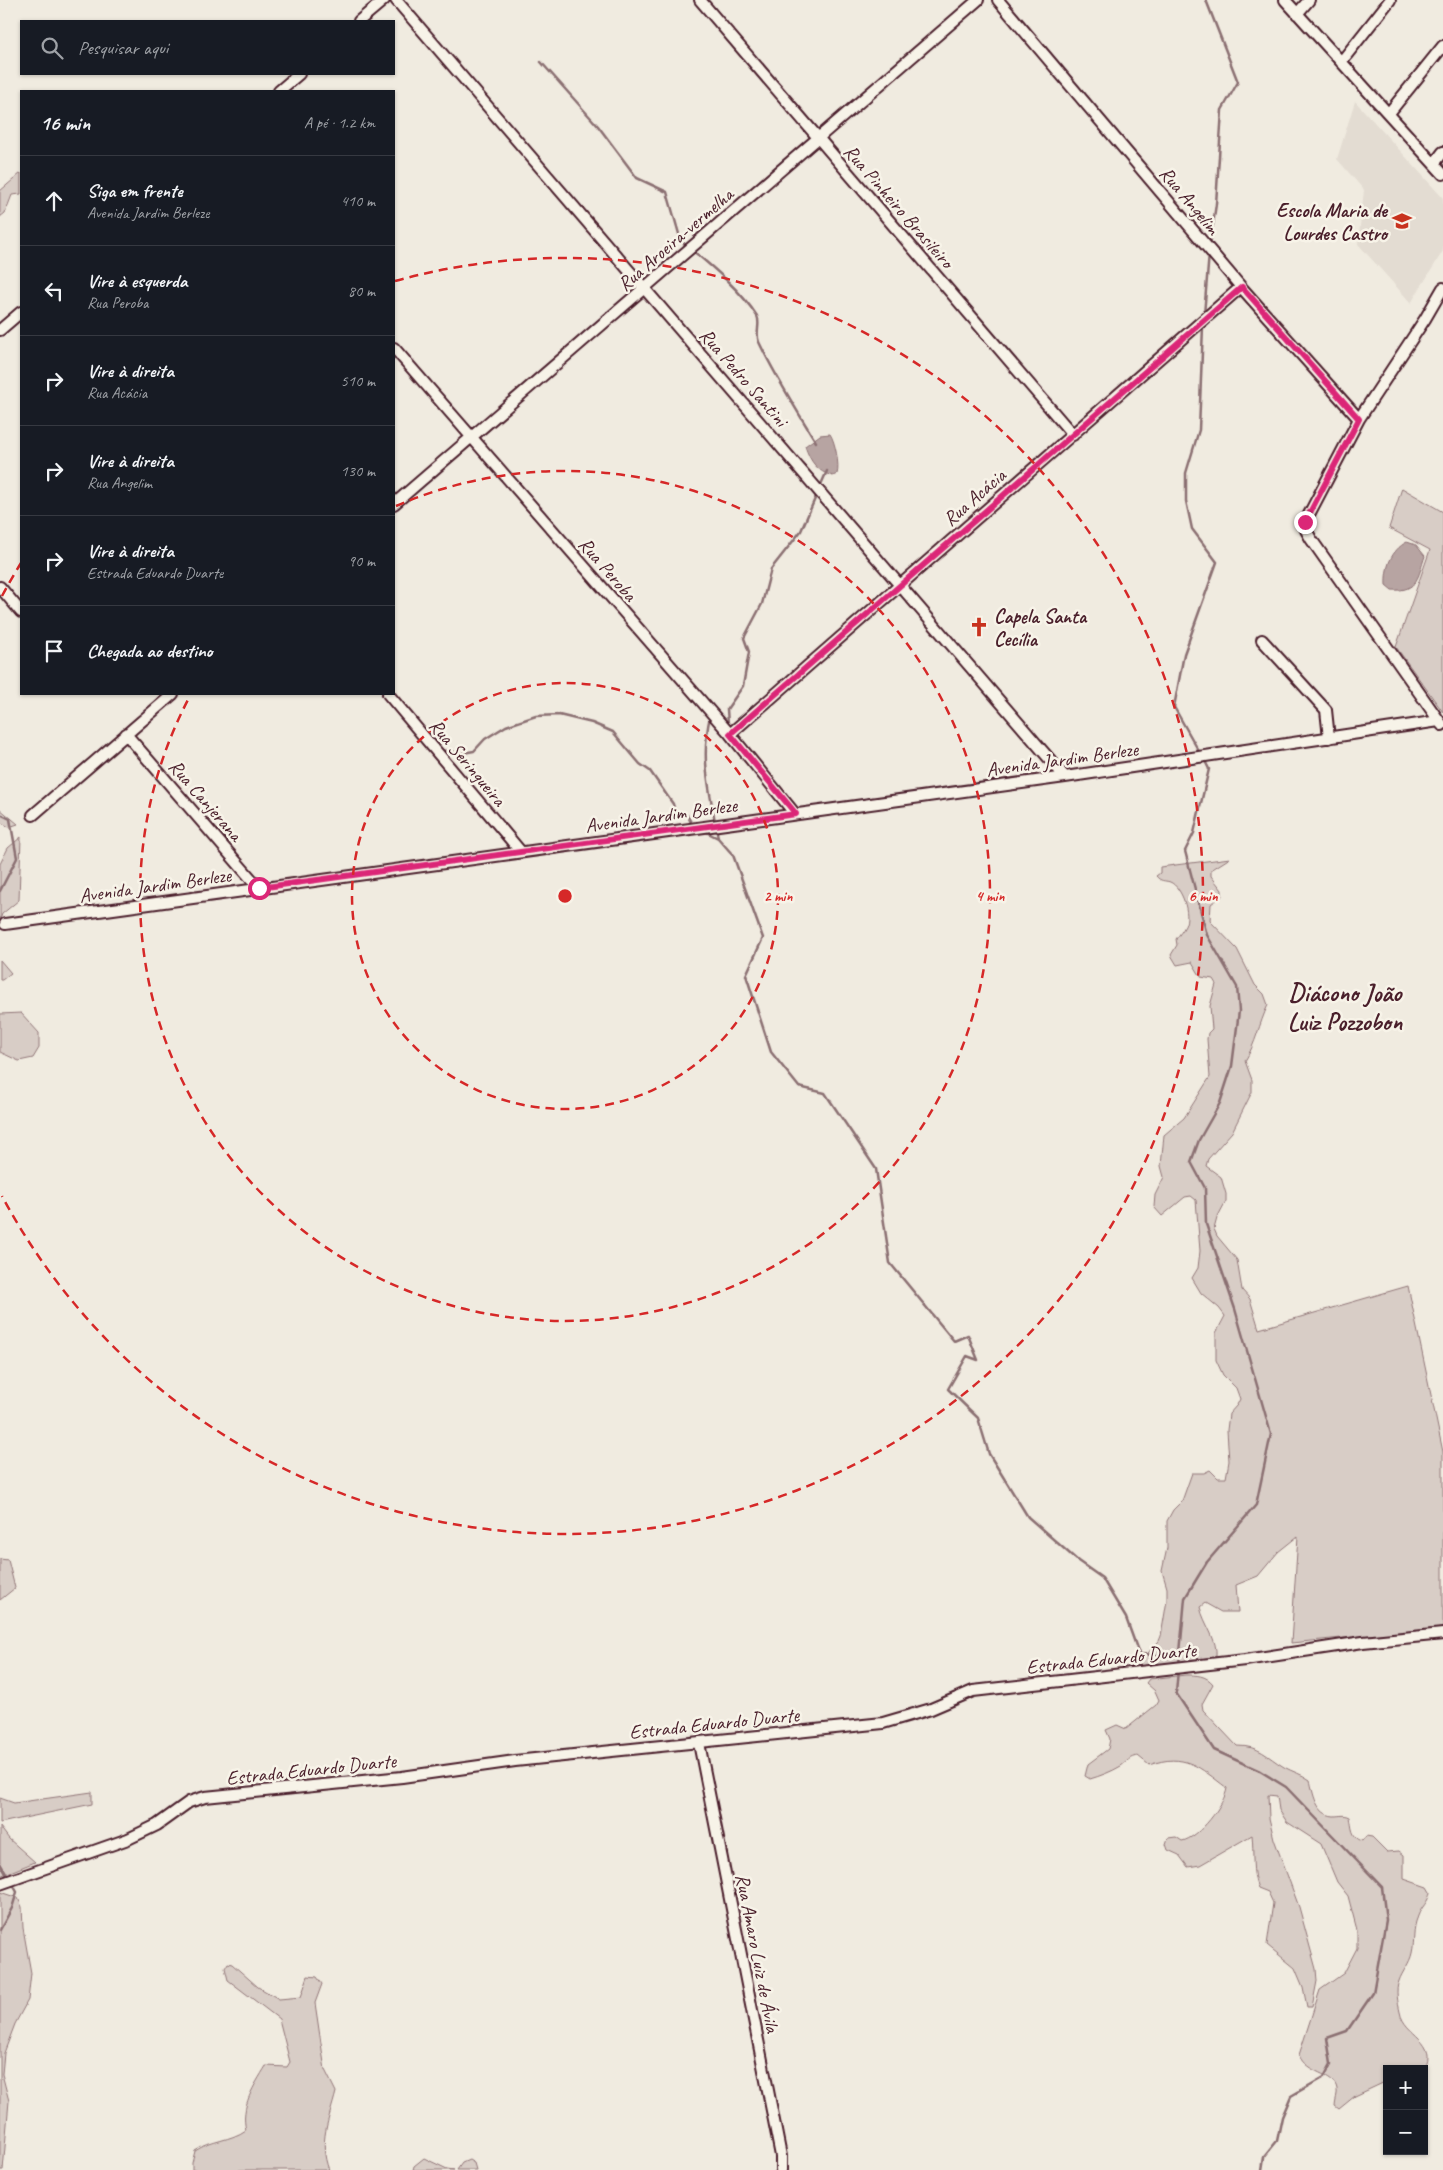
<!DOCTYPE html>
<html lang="pt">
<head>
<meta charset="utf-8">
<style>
	:root { --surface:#171b24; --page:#20242c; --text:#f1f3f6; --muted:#9ea1a6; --line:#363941 }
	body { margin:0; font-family:Caveat,sans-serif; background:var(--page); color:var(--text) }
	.controls { position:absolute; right:15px; bottom:15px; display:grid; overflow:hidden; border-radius:0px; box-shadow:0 1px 4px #0004 }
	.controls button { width:45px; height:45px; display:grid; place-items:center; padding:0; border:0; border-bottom:1px solid var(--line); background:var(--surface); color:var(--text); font:25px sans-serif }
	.stop { position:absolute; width:15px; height:15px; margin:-11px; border:4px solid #db2777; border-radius:50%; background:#fff }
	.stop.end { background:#db2777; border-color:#fff; box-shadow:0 1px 5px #0008 }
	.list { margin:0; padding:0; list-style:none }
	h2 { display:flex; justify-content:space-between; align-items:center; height:65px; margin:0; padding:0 20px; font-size:21px }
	h2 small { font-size:16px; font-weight:400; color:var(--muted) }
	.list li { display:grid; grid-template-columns:32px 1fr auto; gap:15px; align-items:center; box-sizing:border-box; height:90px; padding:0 20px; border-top:1px solid var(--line) }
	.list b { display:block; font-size:19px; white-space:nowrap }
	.list p { margin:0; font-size:16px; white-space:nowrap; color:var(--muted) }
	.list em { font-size:16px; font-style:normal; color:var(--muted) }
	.icon { flex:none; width:28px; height:28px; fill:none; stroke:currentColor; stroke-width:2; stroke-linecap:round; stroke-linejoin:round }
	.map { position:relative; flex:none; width:1443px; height:2170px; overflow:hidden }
	.search { position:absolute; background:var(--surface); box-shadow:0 1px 4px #0004; left:20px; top:20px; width:375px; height:55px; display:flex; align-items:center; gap:12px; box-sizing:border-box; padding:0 18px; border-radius:0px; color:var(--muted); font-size:19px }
	.panel { position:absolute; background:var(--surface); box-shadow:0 1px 4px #0004; left:20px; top:90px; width:375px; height:605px; border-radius:0px }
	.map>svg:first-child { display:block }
	.built { fill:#e3dcd2 }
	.green { fill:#d8cdc6; stroke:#917678 }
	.water { fill:#b7a4a2; stroke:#8b6f72 }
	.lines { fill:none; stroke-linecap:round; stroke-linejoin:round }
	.stream { stroke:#8b6f72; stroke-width:2.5 }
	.minor-casing { stroke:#4a1f2b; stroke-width:14 }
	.minor { stroke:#f7f3e8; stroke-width:10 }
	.route { stroke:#db2777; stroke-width:6 }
	.ring { fill:none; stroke:#d62828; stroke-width:2.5; stroke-dasharray:9 6 }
	.labels { text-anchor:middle; stroke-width:5; stroke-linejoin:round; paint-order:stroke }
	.street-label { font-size:20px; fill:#4a1f2b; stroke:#f7f3e8 }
	.poi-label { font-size:20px; font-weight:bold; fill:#4a1f2b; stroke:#f7f3e8; text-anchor:end }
	.district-label { font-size:25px; font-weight:bold; fill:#4a1f2b; stroke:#f7f3e8 }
	.centre { fill:#d62828; stroke:#f7f3e8; stroke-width:2.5 }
	.ring-label { font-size:15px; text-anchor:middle; font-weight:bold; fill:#d62828; stroke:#f7f3e8; stroke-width:5; stroke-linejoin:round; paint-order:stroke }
</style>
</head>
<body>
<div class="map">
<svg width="1443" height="2170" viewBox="0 0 1443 2170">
	<rect width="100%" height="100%" fill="#f0ebe0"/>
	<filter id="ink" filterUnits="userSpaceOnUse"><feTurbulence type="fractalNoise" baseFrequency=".02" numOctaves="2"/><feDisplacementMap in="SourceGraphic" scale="10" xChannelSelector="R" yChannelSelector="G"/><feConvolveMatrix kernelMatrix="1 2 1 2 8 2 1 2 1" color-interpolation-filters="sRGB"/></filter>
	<g filter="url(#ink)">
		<path class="built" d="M1355,101L1443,198V251L1411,303L1358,244L1364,190L1337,159Z"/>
		<path class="green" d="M21,173V194L12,195L5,213L0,217V191Z
			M1402,488L1443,512V712L1396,647L1430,550L1389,528Z
			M0,809L18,824L9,827L0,822Z
			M21,837L19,900L2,914L0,920V864L8,848Z
			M1230,858L1211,870V876L1222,890V896L1211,904L1210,921L1237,949L1255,985L1264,994L1268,1005C1259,1024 1256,1043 1245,1061L1252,1080V1092L1232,1132L1208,1159L1206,1166L1221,1177L1226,1194V1201L1217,1218L1214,1229L1217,1236L1237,1260L1242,1290L1250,1299L1259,1329L1408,1286L1443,1452V1628L1291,1643L1298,1536L1278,1552L1258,1576L1236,1585L1238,1612H1221L1205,1603L1200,1607C1204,1625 1218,1639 1216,1657L1135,1667L1159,1641L1161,1636L1167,1600V1588L1162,1571L1167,1548V1521L1173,1510L1182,1501L1192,1473H1204L1210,1470L1218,1478H1226L1229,1461L1227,1430L1229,1414L1237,1405L1240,1399L1236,1388L1223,1375L1216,1360V1333L1225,1316L1219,1308L1201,1293L1192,1278L1198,1268L1200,1251L1196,1200L1191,1196L1185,1197L1162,1216L1154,1207L1155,1195L1164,1177L1161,1166L1164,1135L1184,1118L1210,1077L1207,1039L1208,1033L1212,1029L1210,1006L1216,984L1213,979L1201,977L1192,962L1177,965L1171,955L1177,945L1176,939C1179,935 1183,930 1185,926C1191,914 1182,887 1170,882C1164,880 1161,882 1156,876L1160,873V867Z
			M0,960L11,973L2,980H0Z
			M21,1013L39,1033V1048L33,1058L19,1061L0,1052V1014Z
			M0,1559L8,1560L15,1588L0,1600Z
			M1186,1675C1196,1675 1206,1675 1213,1684L1202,1704L1203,1710L1237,1746C1260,1746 1266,1756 1284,1767C1293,1772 1302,1774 1310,1780C1313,1793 1316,1815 1334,1816C1340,1816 1344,1814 1350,1817C1352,1827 1351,1837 1362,1841L1366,1836L1372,1837L1387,1852L1399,1851L1404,1855V1879L1427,1887L1430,1892C1429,1902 1421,1907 1418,1916C1412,1930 1415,1940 1412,1953C1410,1963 1402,1972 1399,1981C1395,1990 1398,2003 1400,2012C1404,2036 1440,2039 1424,2071V2069H1387V2081L1355,2096L1339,2109L1335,2106C1335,2101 1338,2094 1337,2089C1334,2072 1306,2074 1299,2055L1320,1990L1344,1973L1357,1948V1930L1348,1896L1337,1882L1321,1844L1287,1822L1279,1810L1277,1796L1268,1795L1269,1818L1274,1839L1299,1907L1316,1969L1317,1981L1312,2007H1307L1303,1987L1295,1968L1267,1945L1273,1903L1268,1892L1258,1888C1251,1874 1254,1852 1252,1835L1200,1865L1188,1867L1179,1855L1168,1850L1166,1844L1168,1838L1176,1837L1182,1841C1199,1838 1225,1804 1227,1788C1199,1767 1185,1752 1149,1765L1138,1756C1129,1757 1128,1761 1121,1766C1111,1772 1100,1776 1090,1779L1085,1776L1088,1764L1108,1749L1110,1739L1106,1730L1117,1725L1126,1729L1156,1705L1159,1700L1155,1691L1146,1683L1149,1679Z
			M92,1792V1804L0,1823V1798L14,1803Z
			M0,1827L9,1839L35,1862L0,1876Z
			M0,1892L18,1898L22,1907L23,1928L31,1973L28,2000L15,2024L4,2053L2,2074L9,2101L3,2170H0Z
			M228,1963L232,1964L258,1987L279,1999L301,1997L308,1976L317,1977L322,1984L315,2003L325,2070L336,2092C329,2120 318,2141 329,2170H192V2163L195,2151C211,2140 231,2141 246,2130C240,2106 254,2086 266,2066L287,2067L290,2062L279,2019L228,1980L225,1968Z
			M424,2158L447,2169L454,2170H413L414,2166Z
			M469,2160L474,2163L476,2170H457L462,2163Z"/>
		<path class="water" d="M830,434C835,441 840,466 837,474L833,476C817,472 810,461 805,446L820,435Z
			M1407,542L1416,545L1425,556C1418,576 1418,592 1392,590L1386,585C1385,568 1391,550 1407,542Z"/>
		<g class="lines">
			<path class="stream" d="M1206,0L1238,82L1222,110L1216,204L1210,245
				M541,62L598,126L637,178L667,192L681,241L688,247
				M692,250C715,269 741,291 757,316C761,323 755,334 759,342C775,376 796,409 816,442
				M1204,315L1209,253
				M819,489L827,471
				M710,716C701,757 708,781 715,822
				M724,723L728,724L727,709L743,686L749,652L744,638L762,604L771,569L801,531L817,494
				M439,750L463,753L474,751L485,739L506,726L536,716L559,715L592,723L613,732L640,764L650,771L673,804L676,815L681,817L687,815L693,826
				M1201,755L1174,707L1184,654L1217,562L1192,529L1186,501V473L1199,430L1203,326
				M0,814L10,819L17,858L0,891
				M716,827L718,838
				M704,831L718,838L733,855L763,938L746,975L771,1052L799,1087L825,1093L876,1169L890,1263L954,1341L968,1335L978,1360L967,1356L948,1389L978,1418L989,1454L1028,1517L1078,1561L1102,1578L1126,1618L1139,1654L1180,1656
				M1179,1664L1185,1598L1207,1562L1256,1505L1271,1434L1235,1309L1206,1224L1205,1188L1191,1162L1199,1140L1220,1103L1232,1066L1239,1011L1237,987L1207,935L1185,851L1194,833L1209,769L1204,759
				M1178,1670L1176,1693L1214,1750L1260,1771L1286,1787L1382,1887L1386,1920L1373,1993L1347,2031L1327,2038L1331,2064L1324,2077L1291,2096L1282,2117L1277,2141L1264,2157L1262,2170
				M0,1863L9,1879
				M0,1930L12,1908L17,1892L12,1883"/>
			<defs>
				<path id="minor" d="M396,0L1065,777
					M700,0L1073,435
					M998,0L1241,287L1359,419
					M1285,0L1443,174
					M1297,14L1309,0
					M359,21L384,0
					M1341,62L1390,0
					M279,91L299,74
					M1389,113L1443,46
					M1434,164L1443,152
					M0,330L21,312
					M394,348L730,734L795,814
					M394,504L978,0
					M0,587L21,612
					M1262,640L1326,710L1329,738
					M388,694L521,852
					M1442,725L1311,539L1306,530L1305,522L1359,419L1425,319L1443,288
					M126,734L259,888
					M730,734L1241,287
					M33,815L173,694
					M5,924L1065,777L1439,721
					M699,1743L781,2156V2170
					M0,1884L128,1839L157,1825L189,1802L205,1797L402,1777L515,1761L883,1723L931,1709L973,1691L1245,1660L1363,1642L1443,1634"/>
			</defs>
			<use href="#minor" class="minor-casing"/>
			<use href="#minor" class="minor"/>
		</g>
	</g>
	<g class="lines" filter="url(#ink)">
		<path class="route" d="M259,888L796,814L730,734L1242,287L1359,419L1305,522"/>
	</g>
	<g class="ring">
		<circle cx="565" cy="896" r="213"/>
		<path d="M396 506A425 425 0 1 1 190 696"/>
		<path d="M2 596A638 638 0 0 1 21 563M395 281A638 638 0 1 1 2 1196"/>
	</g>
	<defs>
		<symbol id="school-bare" viewBox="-9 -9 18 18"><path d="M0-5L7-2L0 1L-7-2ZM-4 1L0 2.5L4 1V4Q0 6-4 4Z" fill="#c8321e" stroke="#f7f3e8" stroke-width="2.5" paint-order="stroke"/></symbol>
		<symbol id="church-bare" viewBox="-9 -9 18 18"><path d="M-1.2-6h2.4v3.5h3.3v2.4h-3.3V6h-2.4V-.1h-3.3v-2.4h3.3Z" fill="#c8321e" stroke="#f7f3e8" stroke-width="2.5" paint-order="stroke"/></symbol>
	</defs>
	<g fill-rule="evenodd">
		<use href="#school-bare" x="1388" y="207" width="28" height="28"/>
		<use href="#church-bare" x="965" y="613" width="28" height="28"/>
	</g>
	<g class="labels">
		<g class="street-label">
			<text transform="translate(1190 200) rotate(50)" y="7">Rua Angelim</text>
			<text transform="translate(899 206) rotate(49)" y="7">Rua Pinheiro Brasileiro</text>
			<text transform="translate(675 239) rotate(-41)" y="7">Rua Aroeira-vermelha</text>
			<text transform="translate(744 377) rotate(49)" y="7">Rua Pedro Santini</text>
			<text transform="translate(974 497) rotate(-41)" y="7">Rua Acácia</text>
			<text transform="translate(608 569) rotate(49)" y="7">Rua Peroba</text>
			<text transform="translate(1062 759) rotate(-8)" y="7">Avenida Jardim Berleze</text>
			<text transform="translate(468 762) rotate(50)" y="7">Rua Seringueira</text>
			<text transform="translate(206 800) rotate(49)" y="7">Rua Canjerana</text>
			<text transform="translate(661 815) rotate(-8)" y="7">Avenida Jardim Berleze</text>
			<text transform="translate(155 885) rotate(-8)" y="7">Avenida Jardim Berleze</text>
			<text transform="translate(1111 1658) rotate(-6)" y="7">Estrada Eduardo Duarte</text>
			<text transform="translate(714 1723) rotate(-6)" y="7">Estrada Eduardo Duarte</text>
			<text transform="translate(311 1769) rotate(-6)" y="7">Estrada Eduardo Duarte</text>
			<text transform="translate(758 1953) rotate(79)" y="7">Rua Amaro Luiz de Ávila</text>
		</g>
		<g class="poi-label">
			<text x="1387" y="217">Escola Maria de<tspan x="1387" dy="23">Lourdes Castro</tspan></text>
			<text x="994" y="623" text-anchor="start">Capela Santa<tspan x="994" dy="23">Cecília</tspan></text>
		</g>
		<g class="district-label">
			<text x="1345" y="1001">Diácono João<tspan x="1345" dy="29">Luiz Pozzobon</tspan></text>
		</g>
	</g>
	<circle cx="565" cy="896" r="8" class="centre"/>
	<g class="ring-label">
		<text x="778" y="901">2 min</text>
		<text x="990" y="901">4 min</text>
		<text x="1203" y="901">6 min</text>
	</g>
</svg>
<div class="controls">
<button>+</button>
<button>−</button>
</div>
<div class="stop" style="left:259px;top:888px"></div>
<div class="stop end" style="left:1305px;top:522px"></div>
<div class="search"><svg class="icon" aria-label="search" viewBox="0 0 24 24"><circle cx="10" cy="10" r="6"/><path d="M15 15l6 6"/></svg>Pesquisar aqui</div>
<section class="panel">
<h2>16 min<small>A pé · 1.2 km</small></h2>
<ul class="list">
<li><svg class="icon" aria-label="ahead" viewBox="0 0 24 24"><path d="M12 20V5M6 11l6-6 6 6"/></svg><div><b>Siga em frente</b><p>Avenida Jardim Berleze</p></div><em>410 m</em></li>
<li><svg class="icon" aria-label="left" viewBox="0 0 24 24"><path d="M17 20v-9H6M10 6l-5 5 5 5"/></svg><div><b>Vire à esquerda</b><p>Rua Peroba</p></div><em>80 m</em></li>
<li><svg class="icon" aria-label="right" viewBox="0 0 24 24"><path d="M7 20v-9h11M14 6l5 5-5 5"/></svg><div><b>Vire à direita</b><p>Rua Acácia</p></div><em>510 m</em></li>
<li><svg class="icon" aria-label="right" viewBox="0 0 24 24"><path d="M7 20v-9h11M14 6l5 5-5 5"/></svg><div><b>Vire à direita</b><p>Rua Angelim</p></div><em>130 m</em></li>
<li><svg class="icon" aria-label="right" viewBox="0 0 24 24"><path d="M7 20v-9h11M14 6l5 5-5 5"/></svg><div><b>Vire à direita</b><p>Estrada Eduardo Duarte</p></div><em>90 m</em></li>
<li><svg class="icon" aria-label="arrive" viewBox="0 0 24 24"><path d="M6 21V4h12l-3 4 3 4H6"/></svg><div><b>Chegada ao destino</b></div></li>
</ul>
</section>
</div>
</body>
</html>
